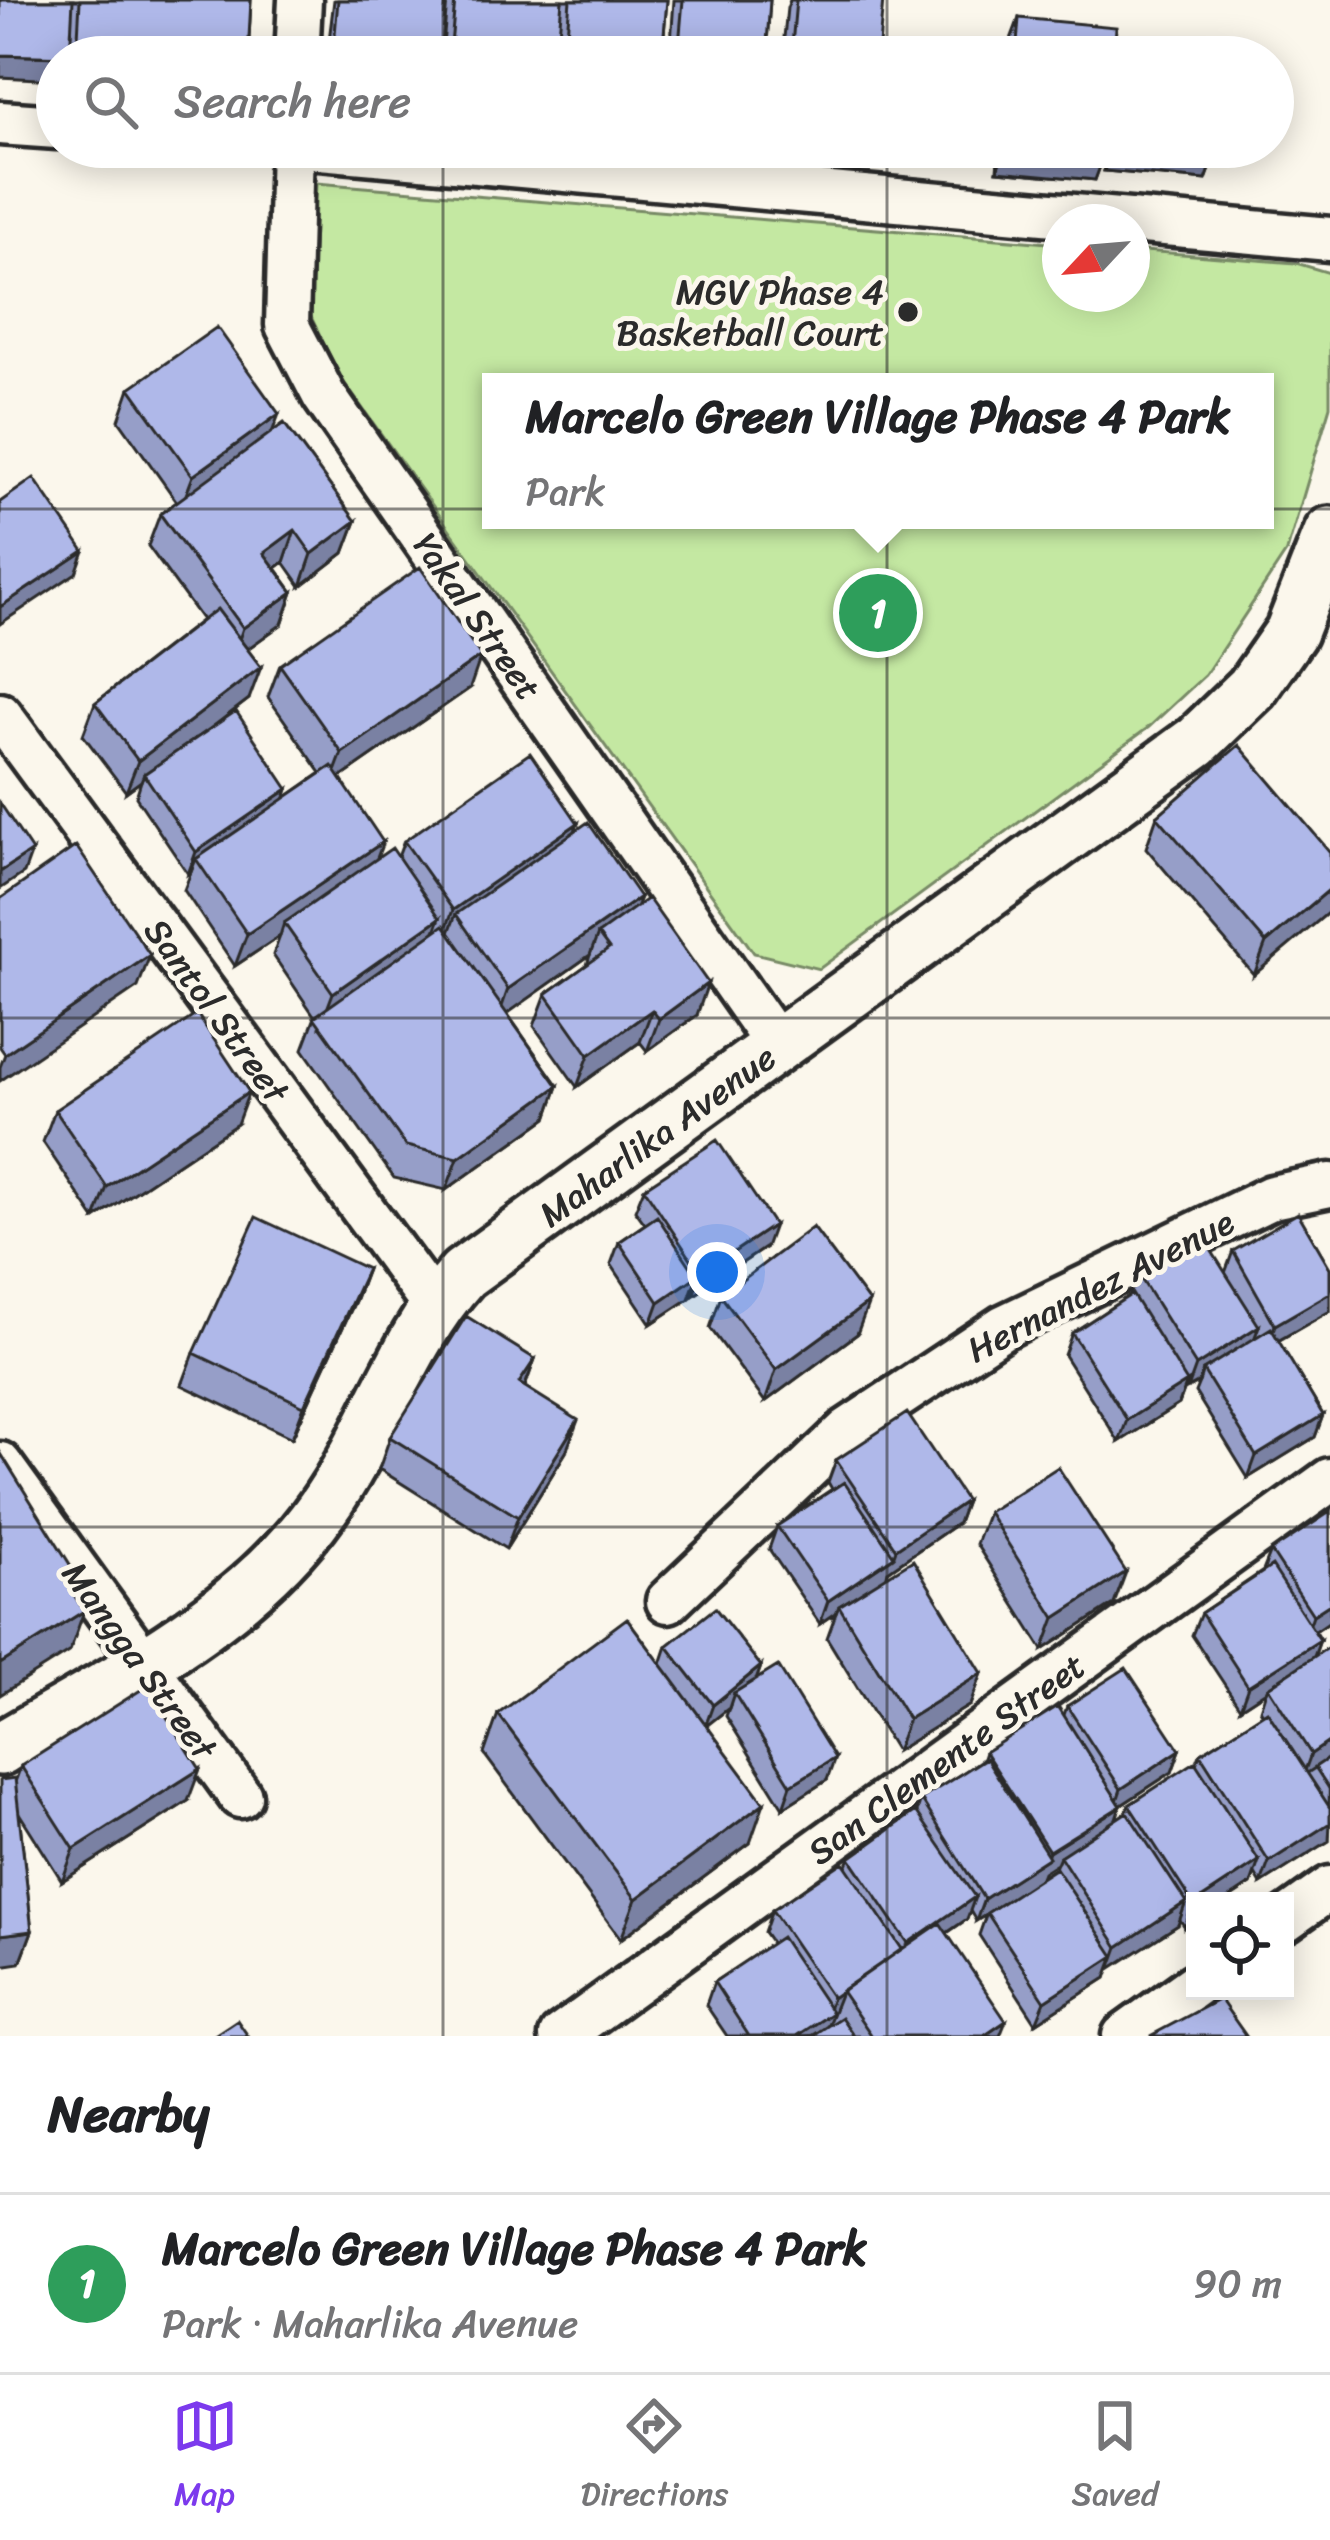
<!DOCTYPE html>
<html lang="en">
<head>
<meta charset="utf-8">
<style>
	:root { --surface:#fff; --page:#f6f6f6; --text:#202124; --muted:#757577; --line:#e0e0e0; --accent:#7c3aed }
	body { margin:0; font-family:Sriracha,sans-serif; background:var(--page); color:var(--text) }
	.controls { position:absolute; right:36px; bottom:36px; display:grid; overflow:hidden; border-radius:0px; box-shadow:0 6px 30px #0003 }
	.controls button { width:108px; height:108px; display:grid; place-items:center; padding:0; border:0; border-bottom:3px solid var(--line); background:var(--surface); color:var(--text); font:60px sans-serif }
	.compass { position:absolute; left:1042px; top:204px; width:108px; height:108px; border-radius:50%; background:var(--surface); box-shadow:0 6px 30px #0003; rotate:244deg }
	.you { position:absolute; left:717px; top:1272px; width:42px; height:42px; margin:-30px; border:9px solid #fff; border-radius:50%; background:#1a73e8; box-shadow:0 0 0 18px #1a73e833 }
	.badge { display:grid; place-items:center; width:78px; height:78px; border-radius:50%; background:var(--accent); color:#fff; font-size:39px; font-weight:700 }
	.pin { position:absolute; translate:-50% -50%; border:6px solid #fff; box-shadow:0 3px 12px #0006 }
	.popup { position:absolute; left:482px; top:373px; width:792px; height:156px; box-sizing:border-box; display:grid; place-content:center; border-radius:0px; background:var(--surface); filter:drop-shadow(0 3px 9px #0005); font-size:39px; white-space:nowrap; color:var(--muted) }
	.popup b { font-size:45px; color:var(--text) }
	.popup::after { content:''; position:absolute; left:50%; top:100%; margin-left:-24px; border:24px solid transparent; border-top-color:var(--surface) }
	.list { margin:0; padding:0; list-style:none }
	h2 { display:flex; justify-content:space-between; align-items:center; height:156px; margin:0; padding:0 48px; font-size:51px }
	h2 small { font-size:39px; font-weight:400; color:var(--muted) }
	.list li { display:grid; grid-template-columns:78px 1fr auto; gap:36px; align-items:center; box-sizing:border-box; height:180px; padding:0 48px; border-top:3px solid var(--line) }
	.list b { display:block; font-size:45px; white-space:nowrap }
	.list p { margin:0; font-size:39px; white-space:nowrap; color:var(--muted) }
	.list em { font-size:39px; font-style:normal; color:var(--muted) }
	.icon { flex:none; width:66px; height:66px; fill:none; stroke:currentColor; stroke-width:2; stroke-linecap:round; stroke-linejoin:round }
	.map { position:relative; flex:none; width:1330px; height:2036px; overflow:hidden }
	.search { position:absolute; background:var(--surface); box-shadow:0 6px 30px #0003; left:36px; right:36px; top:36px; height:132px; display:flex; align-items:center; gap:30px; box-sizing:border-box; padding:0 42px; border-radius:66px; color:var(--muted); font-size:45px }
	.sheet { height:336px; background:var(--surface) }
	nav { display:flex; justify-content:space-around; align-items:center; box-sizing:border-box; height:168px; border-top:3px solid var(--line); background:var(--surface); font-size:33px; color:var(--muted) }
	nav a { display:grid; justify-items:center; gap:6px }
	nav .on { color:var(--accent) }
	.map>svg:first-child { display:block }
	.green { fill:#c4e8a2; stroke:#788a66; stroke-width:3; fill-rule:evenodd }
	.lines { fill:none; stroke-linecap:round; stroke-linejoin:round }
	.minor-casing { stroke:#2b2b2b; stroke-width:51 }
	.tertiary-casing { stroke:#2b2b2b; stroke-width:60 }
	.minor { stroke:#fbf7ec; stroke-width:42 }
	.tertiary { stroke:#fbf7ec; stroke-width:51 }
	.wall { fill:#969ec8; stroke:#2b2b2b; stroke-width:3; fill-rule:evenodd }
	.shaded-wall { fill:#7a81a3; stroke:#2b2b2b; stroke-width:3 }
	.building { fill:#afb8e9; stroke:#2b2b2b; stroke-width:3 }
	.grid { fill:none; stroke:#2b2b2b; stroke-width:3; stroke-opacity:0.55 }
	.poi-dot { fill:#2b2b2b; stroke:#fbf7ec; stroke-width:4.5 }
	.labels { text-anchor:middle; stroke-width:10; stroke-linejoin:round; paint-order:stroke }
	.poi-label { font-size:36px; fill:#2b2b2b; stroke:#fbf7ec; text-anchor:end }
	.street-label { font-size:36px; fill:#2b2b2b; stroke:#fbf7ec }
</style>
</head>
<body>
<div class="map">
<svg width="1330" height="2036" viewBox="0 0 1330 2036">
	<rect width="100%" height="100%" fill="#fbf7ec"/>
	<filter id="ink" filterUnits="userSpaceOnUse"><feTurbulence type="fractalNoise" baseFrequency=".00833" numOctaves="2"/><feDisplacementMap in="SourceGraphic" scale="24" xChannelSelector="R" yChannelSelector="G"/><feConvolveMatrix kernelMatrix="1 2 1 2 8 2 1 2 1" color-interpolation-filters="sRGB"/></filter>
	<g filter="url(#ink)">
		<path class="green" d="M316,183L1060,244V294H1132V250L1296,263L1330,273V406L1287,551L1205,675L1149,727L819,969L754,953L340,377L310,315ZM491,382H1265V520H491Z"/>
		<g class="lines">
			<defs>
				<path id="minor" d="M297,57L300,0
					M0,123L57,127
					M292,147L287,325L324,396L779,1048
					M309,147L1330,239
					M0,715L434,1306
					M0,1464L240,1796
					M668,1601L848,1430L1003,1327L1272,1197L1330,1185
					M1285,1920L1330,1888
					M561,2036L1330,1480
					M1124,2036L1195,1985"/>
				<path id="tertiary" d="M0,1749C112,1682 245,1619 322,1509C375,1435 402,1341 463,1274L1197,741L1252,688L1291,632L1330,533"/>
			</defs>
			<use href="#minor" class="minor-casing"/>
			<use href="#tertiary" class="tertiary-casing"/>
			<use href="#minor" class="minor"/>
			<use href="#tertiary" class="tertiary"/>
		</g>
		<path class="wall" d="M0,0H251L248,57H57Z
			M334,0H446L441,57H327Z
			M447,0H667L662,57H442Z
			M674,0H770L766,57H670Z
			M790,0H796L878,57H782L787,8Z
			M1019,18L1114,57H1007V50Z
			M999,147H1215L1214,158L1206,180L1104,171L1105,151L1095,180L997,171Z
			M130,388L273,432L356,521L344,553L301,586L284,562L276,568L293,592L282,624L247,649L249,699L207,731L288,789L285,798L321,773L268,697L280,665L470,688L340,778L377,858L398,857L404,841L578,823L575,831L640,897L636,906L697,1015L647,1051L640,1042L577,1087L534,1026L546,994L587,965L590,955L507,1013L558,1086L547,1118L446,1190L394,1178L303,1049L315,1017L273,955L280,936L235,966L184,890L191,872L188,874L136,797L141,781L126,792L83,735L95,703L202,620L148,546L160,514L177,502L119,420Z
			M1157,816L1330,852L1254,975L1146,848Z
			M55,1110L237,1124L95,1219L43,1142Z
			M644,1188L766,1247L693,1296L691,1294L689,1299L651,1324L611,1264L619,1242L645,1224L635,1210Z
			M1233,1251L1330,1268V1311L1278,1341L1323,1415L1315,1437L1248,1478L1195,1392L1199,1382L1188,1388L1186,1385L1179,1404L1119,1442L1064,1355L1072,1333L1130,1295L1138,1274L1225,1273Z
			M367,1269L355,1301L292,1438L182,1385L194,1353Z
			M721,1296L857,1334L765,1402L710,1328Z
			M535,1359L525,1387L566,1452L506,1549L379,1469L390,1437Z
			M836,1460L966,1501L958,1523L888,1571L887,1576L982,1673L970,1705L896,1751L827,1638L836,1613L820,1624L769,1549L777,1526L832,1489L828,1482Z
			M988,1512L1114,1604L1043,1650L976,1544Z
			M1330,1512V1621L1315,1631L1320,1640L1314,1657L1330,1646L1329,1841L1261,1884L1255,1874L1251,1884L1225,1901H1195L1185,1927L1180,1920L1178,1925L1109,1968L1106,1978L1036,2023L979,1935L986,1915L976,1921L970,1911L967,1919L947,1933L1000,2036H727L706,2005L714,1982L772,1944L764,1933L772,1910L846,1867L850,1858L917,1812L921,1799L982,1761L985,1752L1064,1715L1067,1706L1180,1750L1172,1772L1120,1806L1116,1820L1126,1812L1129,1805L1196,1764L1200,1754L1263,1714L1260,1709L1266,1691L1240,1708L1192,1635L1201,1613L1263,1571L1271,1551ZM1057,1863L1055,1868L1041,1877L1043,1872Z
			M667,1646L761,1666L756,1680L827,1780L783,1808L726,1716L729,1708L706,1725L750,1843L621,1939L484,1754L498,1714L661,1664Z
			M21,1766L188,1801L62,1881L19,1813L32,1931L20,1963L15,1782Z"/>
		<path class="shaded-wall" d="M0,55L57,57V80L0,77Z
			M1005,147H1095L1107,148L1095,180L997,171Z
			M1112,148L1214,158L1206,180L1104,171Z
			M279,414L267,446L181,508L193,476Z
			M356,521L344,553L301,586L312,554Z
			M295,530L284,562L253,585L264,553Z
			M84,551L76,573L0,624V607Z
			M293,592L282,624L232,660L243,628Z
			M481,656L470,688L330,785L342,753Z
			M261,667L249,699L146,778L144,774L141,781L126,792L138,761Z
			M288,789L280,811L196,859L191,872L188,874L196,852Z
			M578,823L566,854L456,914L447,938L441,942L453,910Z
			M383,842L371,874L284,923L280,936L235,966L247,934Z
			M32,851L24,873L0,889V872Z
			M1330,889V911L1254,975L1266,943Z
			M640,897L628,929L598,934L590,955L497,1021L508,989Z
			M440,918L428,950L321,1025L333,993Z
			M150,955L138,987L0,1081V1067L5,1054Z
			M708,983L697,1015L647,1051L659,1019Z
			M652,1010L640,1042L577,1087L589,1055Z
			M558,1086L547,1118L446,1190L458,1158Z
			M249,1092L237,1124L95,1219L107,1187Z
			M774,1225L766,1247L693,1296L701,1274Z
			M367,1269L355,1301L292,1438L304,1406Z
			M697,1276L689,1299L651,1324L659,1302Z
			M1330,1293V1311L1267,1347L1275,1325Z
			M869,1302L857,1334L765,1402L776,1370Z
			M1259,1326L1251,1348L1203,1370L1199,1382L1188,1388L1196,1366Z
			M535,1359L523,1391L519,1383Z
			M1187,1382L1179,1404L1119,1442L1127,1420Z
			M1323,1415L1315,1437L1248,1478L1256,1456Z
			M578,1420L566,1452L506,1549L518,1517Z
			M966,1501L958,1523L888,1571L886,1579L839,1606L836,1613L820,1624L828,1601L893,1557L896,1549Z
			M1126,1572L1114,1604L1043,1650L1055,1618Z
			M1330,1604V1621L1305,1638L1313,1615Z
			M84,1611L70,1651L0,1695V1664Z
			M1320,1640L1312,1662L1268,1687L1266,1691L1240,1708L1248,1686Z
			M761,1666L753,1689L734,1693L729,1708L705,1727L713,1705Z
			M982,1673L970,1705L896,1751L908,1719Z
			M1330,1741V1758L1303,1776L1311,1754Z
			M1180,1750L1172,1772L1120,1806L1113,1828L1060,1856L1057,1863L1043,1872L1040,1880L976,1921L984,1899L1046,1859L1049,1851L1114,1810L1121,1789Z
			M835,1758L827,1780L783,1808L791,1785Z
			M200,1769L188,1801L62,1881L74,1849Z
			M764,1803L750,1843L621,1939L636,1899Z
			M1330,1823L1329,1841L1261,1884L1269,1862Z
			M1259,1861L1251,1884L1225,1901H1198Z
			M975,1897L967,1919L900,1965L908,1943Z
			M1186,1902L1178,1925L1110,1969L1118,1947Z
			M1195,1903V1920L1185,1927L1193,1904Z
			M32,1931L20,1963L0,1966V1935Z
			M1114,1956L1106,1978L1036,2023L1045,2001Z
			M841,1992L824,2035L797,2036L825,2017L832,1998Z
			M1006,2021L1000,2036H984Z"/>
		<path class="building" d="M0,0H73L70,57L0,55Z
			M80,0H251L248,57H77Z
			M338,0H446L441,57H333Z
			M455,0H562L557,57H450Z
			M570,0H667L662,57H565Z
			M683,0H770L766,57H678Z
			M796,0H883L878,57H791Z
			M1019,18L1116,27L1114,57H1016Z
			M1121,49L1207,57H1120Z
			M1112,147H1215L1214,158Z
			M217,327L279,414L193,476L130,388Z
			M284,423L356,521L312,554L295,530L264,553L293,592L243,628L160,514Z
			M34,478L84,551L0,607V502Z
			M420,567L481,656L342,753L280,665Z
			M217,609L261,667L138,761L95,703Z
			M236,711L288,789L196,852L144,774Z
			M1239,745L1330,852V889L1266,943L1157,816Z
			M530,753L578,823L453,910L404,841Z
			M332,766L383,842L247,934L196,859Z
			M0,803L32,851L0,872Z
			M588,822L640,897L508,989L456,914Z
			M76,846L150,955L5,1054L0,1047V899Z
			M392,848L440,918L333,993L284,923Z
			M648,898L708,983L659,1019L652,1010L589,1055L546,994L609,949L598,934Z
			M444,925L558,1086L458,1158L406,1146L314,1017Z
			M197,1014L249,1092L107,1187L55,1110Z
			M717,1140L774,1225L701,1274L644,1188Z
			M1298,1213L1330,1268V1293L1275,1325L1233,1251Z
			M657,1216L697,1276L659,1302L619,1242Z
			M256,1217L367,1269L304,1406L194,1353Z
			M813,1227L869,1302L776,1370L721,1296Z
			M1201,1234L1259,1326L1196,1366L1138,1274Z
			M1132,1294L1187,1382L1127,1420L1072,1333Z
			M466,1316L535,1359L519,1383L578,1420L518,1517L390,1437Z
			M1271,1328L1323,1415L1256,1456L1203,1370Z
			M907,1413L966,1501L896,1549L836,1460Z
			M0,1452L76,1574L65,1580L84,1611L0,1664Z
			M1058,1467L1126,1572L1055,1618L988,1512Z
			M844,1482L894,1556L828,1601L777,1526Z
			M1330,1512V1604L1313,1615L1271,1551Z
			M913,1560L982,1673L908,1719L839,1606Z
			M1272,1566L1320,1640L1248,1686L1201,1613Z
			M715,1608L761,1666L713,1705L667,1646Z
			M627,1618L764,1803L636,1899L498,1714Z
			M1330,1646V1741L1311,1754L1268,1687Z
			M778,1666L835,1758L791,1785L734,1693Z
			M1126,1668L1180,1750L1121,1789L1067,1706Z
			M147,1686L200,1769L74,1849L21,1766Z
			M1058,1706L1121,1806L1049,1851L985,1752Z
			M1267,1711L1330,1808V1823L1269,1862L1200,1754Z
			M1330,1757V1790L1315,1767Z
			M986,1758L1049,1857L984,1899L921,1799Z
			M1195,1762L1259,1861L1198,1901H1195L1193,1904L1129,1805Z
			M15,1778L32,1931L0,1935V1780Z
			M916,1811L975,1897L908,1943L850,1858Z
			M1127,1812L1186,1902L1118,1947L1060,1856Z
			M843,1862L902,1949L832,1998L772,1910Z
			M1056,1868L1114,1956L1045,2001L987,1913Z
			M940,1923L1006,2021L984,2036H872L841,1991Z
			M781,1937L832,2013L797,2036H749L714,1982Z
			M1220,1999L1246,2036H1150Z
			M841,2017L854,2036H812Z
			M237,2020L248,2036H213Z"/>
	</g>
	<path class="grid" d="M443,0V57M887,0V57M443,147V2036M887,147V2036M0,509H1330M0,1018H1330M0,1527H1330"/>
	<circle class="poi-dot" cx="908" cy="312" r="12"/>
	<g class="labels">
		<g class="poi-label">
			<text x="884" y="304">MGV Phase 4<tspan x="884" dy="41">Basketball Court</tspan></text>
		</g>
		<g class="street-label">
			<text transform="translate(478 616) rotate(55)" y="13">Yakal Street</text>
			<text transform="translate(217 1010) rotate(54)" y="13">Santol Street</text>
			<text transform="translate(657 1135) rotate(-36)" y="13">Maharlika Avenue</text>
			<text transform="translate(1100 1285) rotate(-27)" y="13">Hernandez Avenue</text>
			<text transform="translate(140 1660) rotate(54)" y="13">Mangga Street</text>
			<text transform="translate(946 1758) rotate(-36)" y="13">San Clemente Street</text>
		</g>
	</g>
</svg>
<div class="controls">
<button><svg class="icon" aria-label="locate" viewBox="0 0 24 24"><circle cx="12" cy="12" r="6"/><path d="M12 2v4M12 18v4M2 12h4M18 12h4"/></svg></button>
</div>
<svg class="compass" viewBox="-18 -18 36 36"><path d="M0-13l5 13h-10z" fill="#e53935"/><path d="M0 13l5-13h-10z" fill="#757577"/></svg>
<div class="you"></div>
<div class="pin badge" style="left:878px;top:613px;background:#2e9e5b">1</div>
<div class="popup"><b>Marcelo Green Village Phase 4 Park</b>Park</div>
<div class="search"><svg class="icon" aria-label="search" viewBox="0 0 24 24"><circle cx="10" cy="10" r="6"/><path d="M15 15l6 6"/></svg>Search here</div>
</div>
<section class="sheet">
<h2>Nearby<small></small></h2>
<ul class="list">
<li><span class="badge" style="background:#2e9e5b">1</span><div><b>Marcelo Green Village Phase 4 Park</b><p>Park · Maharlika Avenue</p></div><em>90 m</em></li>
</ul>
</section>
<nav>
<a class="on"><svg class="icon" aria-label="map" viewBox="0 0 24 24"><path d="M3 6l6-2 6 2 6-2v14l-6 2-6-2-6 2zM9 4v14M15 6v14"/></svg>Map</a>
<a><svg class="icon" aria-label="directions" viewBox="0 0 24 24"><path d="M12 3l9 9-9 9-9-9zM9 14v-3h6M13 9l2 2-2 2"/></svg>Directions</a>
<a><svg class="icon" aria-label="saved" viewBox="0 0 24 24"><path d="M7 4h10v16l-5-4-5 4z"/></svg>Saved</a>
</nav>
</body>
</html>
